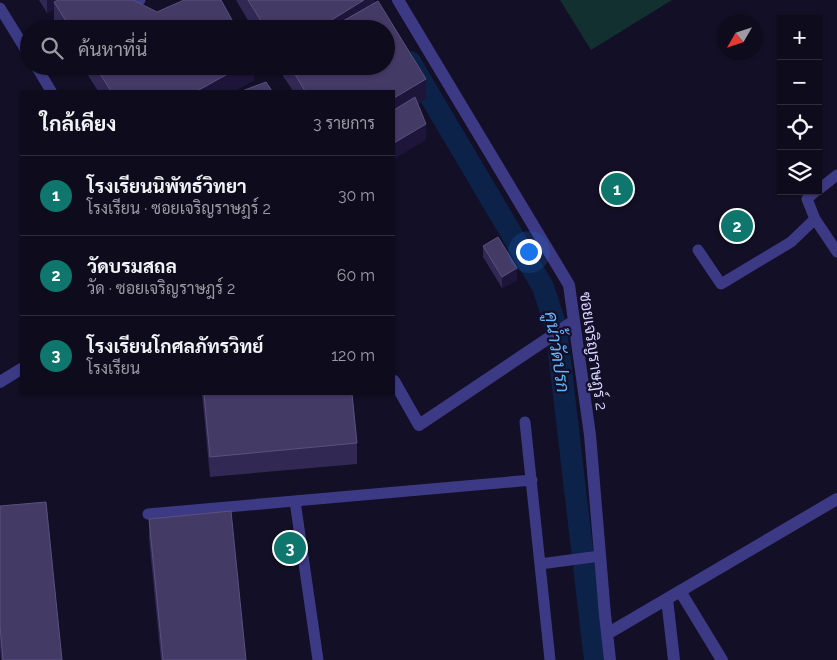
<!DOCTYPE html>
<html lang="th">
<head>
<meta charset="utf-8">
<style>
	:root { --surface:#0e0b1c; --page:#1c1929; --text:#f1f3f6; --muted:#9b9ba3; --line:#2e2b3b; --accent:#0f766e }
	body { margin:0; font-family:Raleway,Sarabun,sans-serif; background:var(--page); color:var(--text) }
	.controls { position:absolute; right:15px; top:15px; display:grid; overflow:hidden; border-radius:0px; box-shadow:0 1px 4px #0004 }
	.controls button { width:45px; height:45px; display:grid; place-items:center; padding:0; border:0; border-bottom:1px solid var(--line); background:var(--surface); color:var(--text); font:25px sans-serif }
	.compass { position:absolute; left:717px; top:15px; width:45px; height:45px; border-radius:50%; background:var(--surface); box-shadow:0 1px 4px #0004; rotate:231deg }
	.you { position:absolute; left:528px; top:251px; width:18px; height:18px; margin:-12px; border:4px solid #fff; border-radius:50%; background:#1a73e8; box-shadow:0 0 0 8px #1a73e833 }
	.badge { display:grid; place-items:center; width:32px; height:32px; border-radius:50%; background:var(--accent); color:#fff; font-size:16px; font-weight:700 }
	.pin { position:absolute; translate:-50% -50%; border:2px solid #fff; box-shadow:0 1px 5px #0006 }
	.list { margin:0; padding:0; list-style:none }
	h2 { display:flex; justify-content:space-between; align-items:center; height:65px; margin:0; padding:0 20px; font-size:21px }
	h2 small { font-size:16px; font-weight:400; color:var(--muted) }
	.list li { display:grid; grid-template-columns:32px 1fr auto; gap:15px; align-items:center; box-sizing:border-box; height:80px; padding:0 20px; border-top:1px solid var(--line) }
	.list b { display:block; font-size:19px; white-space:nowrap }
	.list p { margin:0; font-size:16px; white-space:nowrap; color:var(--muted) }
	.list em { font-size:16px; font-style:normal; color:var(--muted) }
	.icon { flex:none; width:28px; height:28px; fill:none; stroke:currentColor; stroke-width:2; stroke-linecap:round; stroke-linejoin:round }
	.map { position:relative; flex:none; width:837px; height:660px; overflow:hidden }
	.search { position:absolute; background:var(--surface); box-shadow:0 1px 4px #0004; left:20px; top:20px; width:375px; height:55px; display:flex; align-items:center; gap:12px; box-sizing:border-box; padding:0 18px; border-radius:28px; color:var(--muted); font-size:19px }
	.panel { position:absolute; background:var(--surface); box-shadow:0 1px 4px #0004; left:20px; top:90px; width:375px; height:305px; border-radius:0px }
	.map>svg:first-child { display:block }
	.green { fill:#12302f }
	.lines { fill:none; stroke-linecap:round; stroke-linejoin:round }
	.canal { stroke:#0c2248; stroke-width:22 }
	.service { stroke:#3d3a85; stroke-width:11 }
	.minor { stroke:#3d3a85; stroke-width:12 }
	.wall { fill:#312854 }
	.shaded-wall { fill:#1d163a }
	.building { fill:#433a66; stroke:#5a527e }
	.labels { text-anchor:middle; stroke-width:4.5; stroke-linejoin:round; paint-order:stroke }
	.street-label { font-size:16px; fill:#d9d4ff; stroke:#130f26 }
	.water-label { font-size:18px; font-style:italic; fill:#62b6ff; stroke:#130f26 }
</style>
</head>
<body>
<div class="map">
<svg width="837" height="660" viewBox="0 0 837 660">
	<rect width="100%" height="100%" fill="#130f26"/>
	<path class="green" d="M560,0H672L591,50Z"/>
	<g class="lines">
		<path class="canal" d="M410,62L543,287L556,327L595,660"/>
		<path class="service" d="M111,0L116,8L126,9L140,0
			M0,8L29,55
			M36,66L51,91
			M818,190L837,175
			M815,219L837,252
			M698,250L721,284L791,242L815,219L807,199L816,191
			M525,422L550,660
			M295,501L318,660
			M148,514L532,480
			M540,564L600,556"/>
		<path class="minor" d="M398,0L569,285L590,435L605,615L610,660
			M394,381L419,425L574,321
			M0,382L21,369
			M680,591L722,660
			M667,599L674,660
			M607,634L837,499"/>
	</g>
	<path class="wall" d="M39,0H133L157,12L237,29H58L54,22V9L47,13Z
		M236,0H375V2L426,99L418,104L426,140L394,91H293L283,76V70L280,72L276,66H386V29H253Z
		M82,66H254V80L234,91H98Z
		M483,246L517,280L502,288L483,257Z
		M202,394H352L357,443V464L210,477Z
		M0,506L62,660H1L0,646Z
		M149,519L246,660H161L149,539Z"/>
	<path class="shaded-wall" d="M47,0H70L54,2V9L47,13Z
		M364,0H375V13L350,29H317Z
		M242,66H254V80L234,91H197Z
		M280,66H283V70L280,72Z
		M426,79V99L394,119V98Z
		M426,124V140L394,159V143Z
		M517,268V280L502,288V277Z"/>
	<path class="building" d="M58,0H133L157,12L184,0H221L237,29H71L54,2Z
		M248,0H364L317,29H266Z
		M378,1L426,79L394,98V91H305L290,66H386V29H329Z
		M95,66H242L197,91H111Z
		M266,82L272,91H242Z
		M415,97L426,124L394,143V110Z
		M498,237L517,268L502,277L483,246Z
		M204,394H352L357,443L210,457Z
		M46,502L62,660H3L0,626V506Z
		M231,511L246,660H163L149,519Z"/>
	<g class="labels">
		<g class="street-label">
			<text transform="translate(594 351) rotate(82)" y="6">ซอยเจริญราษฎร์ 2</text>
		</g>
		<g class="water-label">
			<text transform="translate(557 352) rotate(81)" y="6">คูน้ำวัดปรก</text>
		</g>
	</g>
</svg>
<div class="controls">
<button>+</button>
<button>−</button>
<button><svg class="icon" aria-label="locate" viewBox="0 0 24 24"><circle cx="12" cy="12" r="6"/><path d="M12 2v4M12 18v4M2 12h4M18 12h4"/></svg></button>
<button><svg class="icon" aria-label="layers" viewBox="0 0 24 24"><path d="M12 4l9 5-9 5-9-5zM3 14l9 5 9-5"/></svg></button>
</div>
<svg class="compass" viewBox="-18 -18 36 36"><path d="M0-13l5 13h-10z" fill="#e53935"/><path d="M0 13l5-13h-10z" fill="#9b9ba3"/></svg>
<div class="you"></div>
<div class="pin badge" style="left:617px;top:189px">1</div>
<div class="pin badge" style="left:737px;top:226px">2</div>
<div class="pin badge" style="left:290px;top:548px">3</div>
<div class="search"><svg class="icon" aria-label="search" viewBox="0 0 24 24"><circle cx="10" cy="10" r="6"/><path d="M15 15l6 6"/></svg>ค้นหาที่นี่</div>
<section class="panel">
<h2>ใกล้เคียง<small>3 รายการ</small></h2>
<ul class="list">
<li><span class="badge">1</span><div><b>โรงเรียนนิพัทธ์วิทยา</b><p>โรงเรียน · ซอยเจริญราษฎร์ 2</p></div><em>30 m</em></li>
<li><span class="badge">2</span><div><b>วัดบรมสถล</b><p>วัด · ซอยเจริญราษฎร์ 2</p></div><em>60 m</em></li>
<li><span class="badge">3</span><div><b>โรงเรียนโกศลภัทรวิทย์</b><p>โรงเรียน</p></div><em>120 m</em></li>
</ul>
</section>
</div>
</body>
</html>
